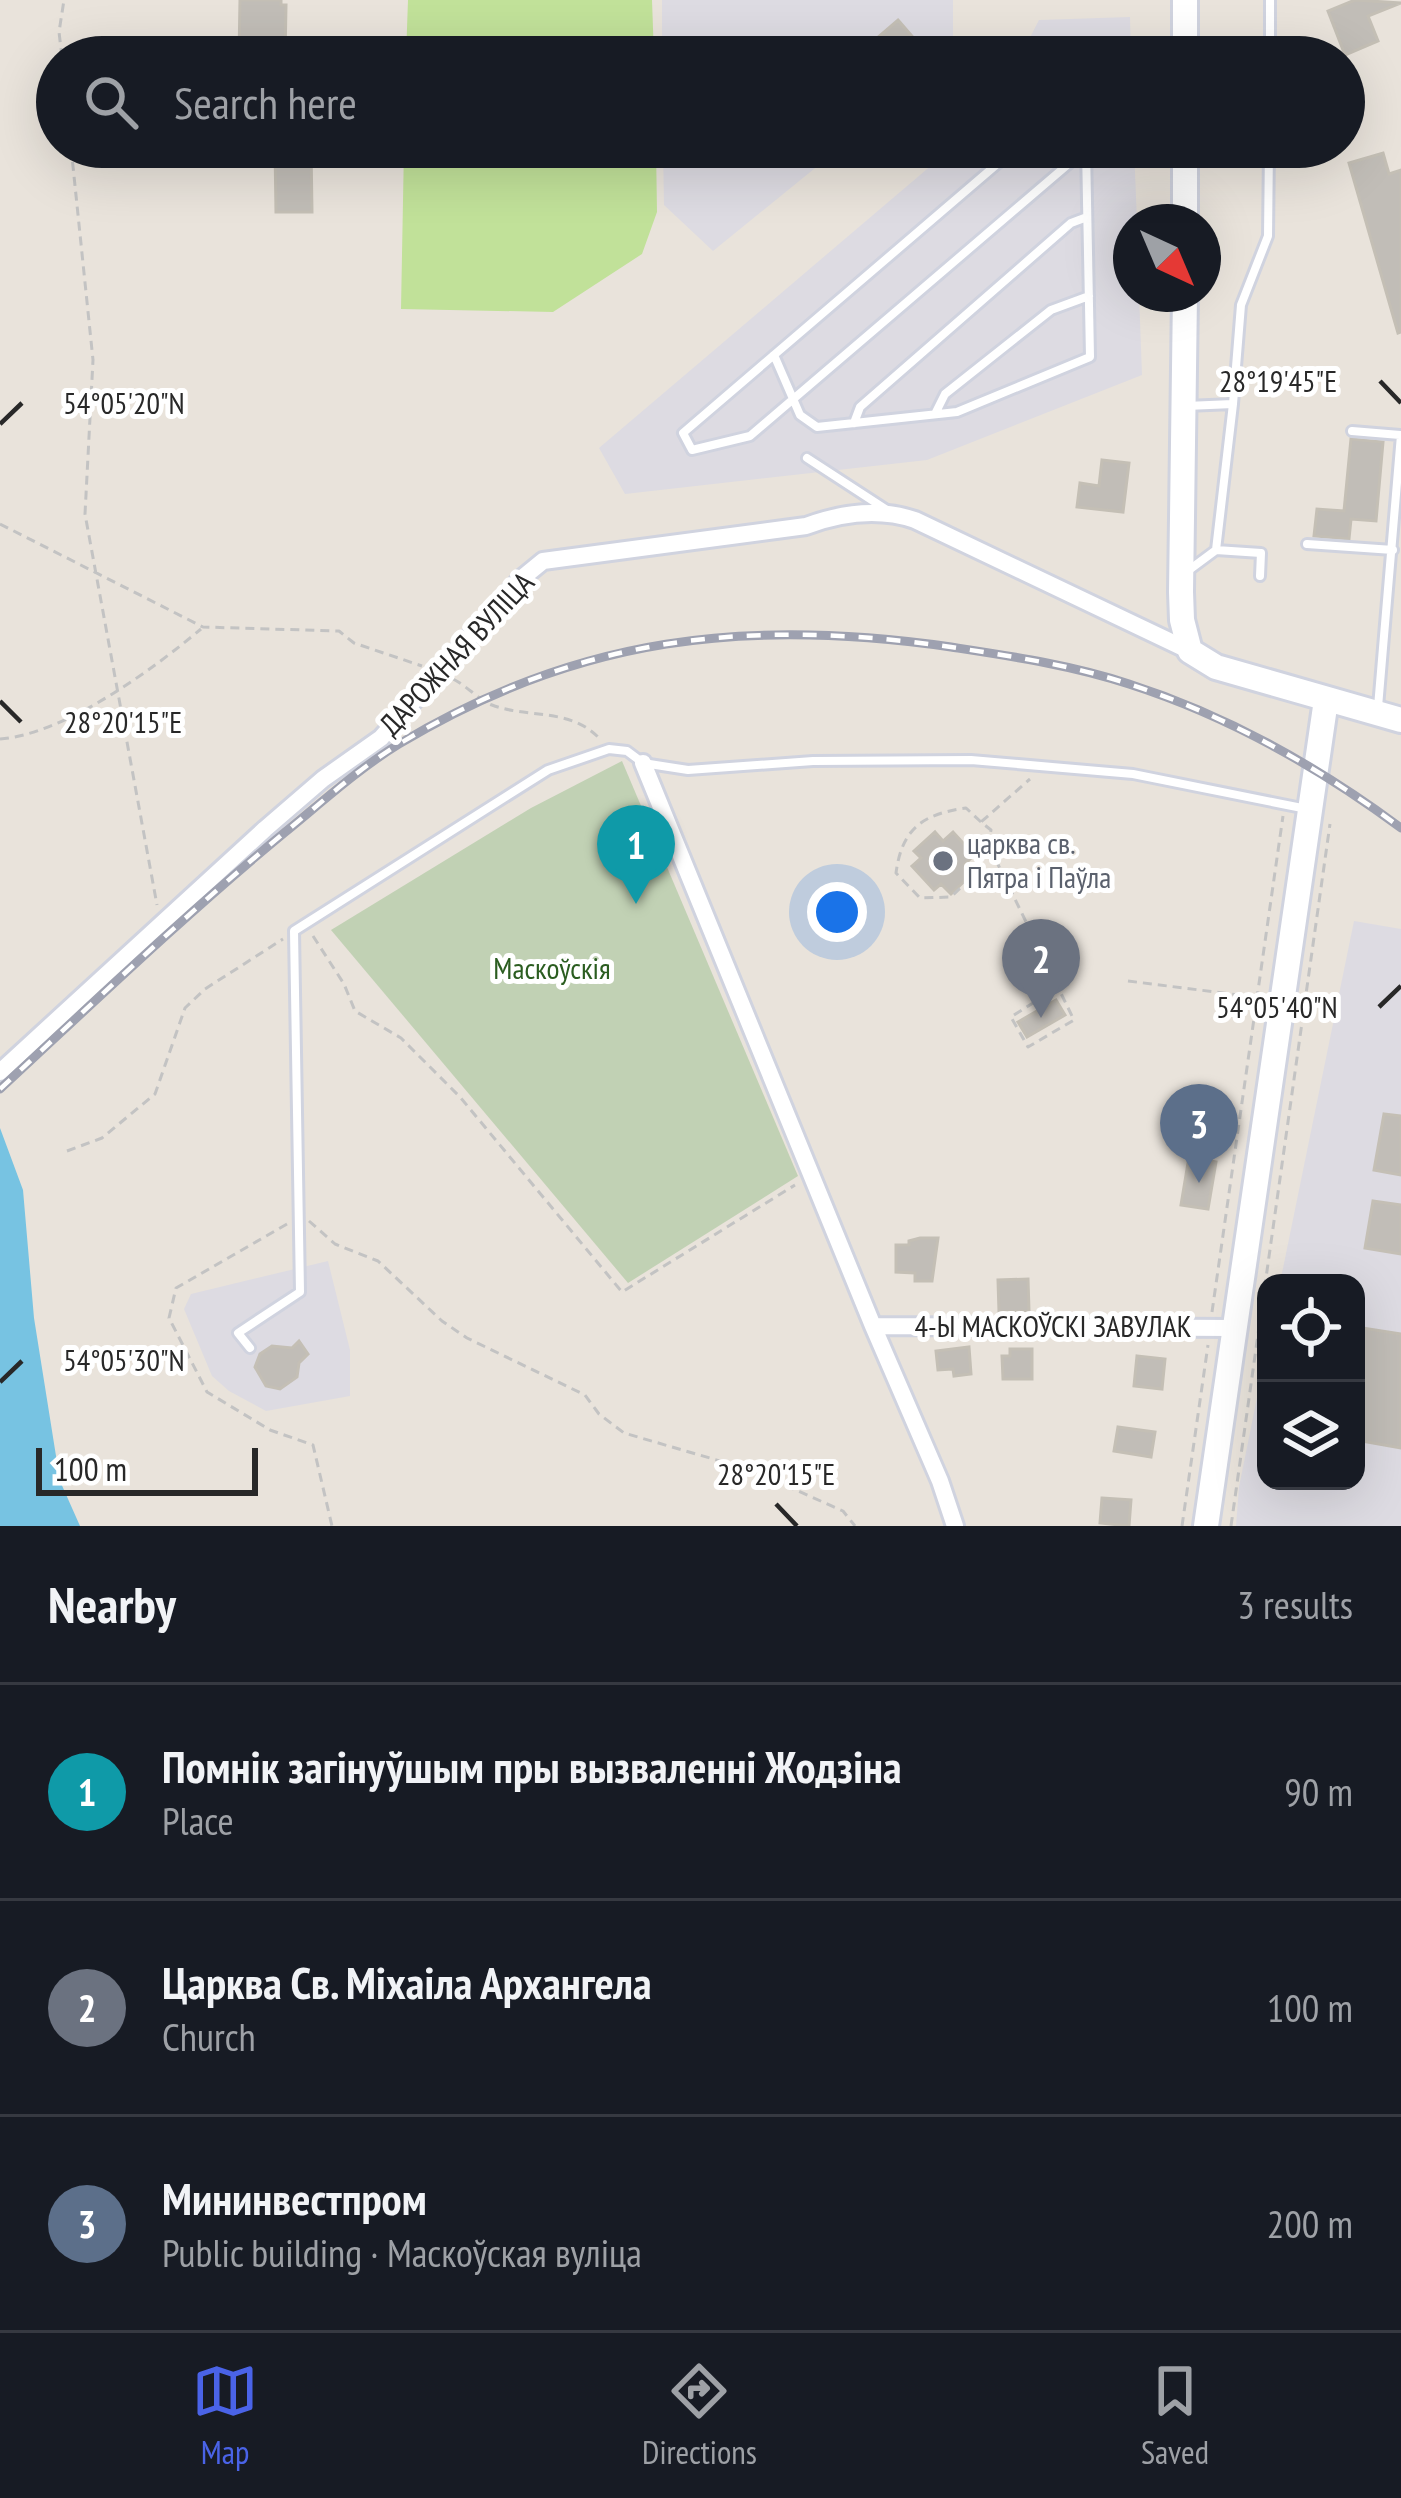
<!DOCTYPE html>
<html lang="en">
<head>
<meta charset="utf-8">
<style>
	:root { --surface:#171b24; --page:#242831; --text:#f1f3f6; --muted:#9ea1a6; --line:#363941; --accent:#4a63e7 }
	body { margin:0; font-family:"PT Sans Narrow",sans-serif; background:var(--page); color:var(--text) }
	.controls { position:absolute; right:36px; bottom:36px; display:grid; overflow:hidden; border-radius:24px; box-shadow:0 12px 48px #0002 }
	.controls button { width:108px; height:108px; display:grid; place-items:center; padding:0; border:0; border-bottom:3px solid var(--line); background:var(--surface); color:var(--text); font:60px sans-serif }
	.compass { position:absolute; left:1113px; top:204px; width:108px; height:108px; border-radius:50%; background:var(--surface); box-shadow:0 12px 48px #0002; rotate:136deg }
	.scale { position:absolute; left:36px; bottom:30px; width:222px; box-sizing:border-box; padding-left:12px; border:6px solid #282828; border-top:0; font-size:33px; line-height:42px; white-space:nowrap; color:#282828; -webkit-text-stroke:9px #fff; paint-order:stroke }
	.you { position:absolute; left:837px; top:912px; width:42px; height:42px; margin:-30px; border:9px solid #fff; border-radius:50%; background:#1a73e8; box-shadow:0 0 0 18px #1a73e833 }
	.badge { display:grid; place-items:center; width:78px; height:78px; border-radius:50%; background:var(--accent); color:#fff; font-size:39px; font-weight:700 }
	.pin { position:absolute; translate:-50% -99px; filter:drop-shadow(0 3px 6px #0008) }
	.pin::after { content:''; position:absolute; top:63px; width:42px; height:36px; background:inherit; clip-path:polygon(0 0,100% 0,50% 100%) }
	.list { margin:0; padding:0; list-style:none }
	h2 { display:flex; justify-content:space-between; align-items:center; height:156px; margin:0; padding:0 48px; font-size:51px }
	h2 small { font-size:39px; font-weight:400; color:var(--muted) }
	.list li { display:grid; grid-template-columns:78px 1fr auto; gap:36px; align-items:center; box-sizing:border-box; height:216px; padding:0 48px; border-top:3px solid var(--line) }
	.list b { display:block; font-size:45px; white-space:nowrap }
	.list p { margin:0; font-size:39px; white-space:nowrap; color:var(--muted) }
	.list em { font-size:39px; font-style:normal; color:var(--muted) }
	.icon { flex:none; width:66px; height:66px; fill:none; stroke:currentColor; stroke-width:2; stroke-linecap:round; stroke-linejoin:round }
	.map { position:relative; flex:none; width:1401px; height:1526px; overflow:hidden }
	.search { position:absolute; background:var(--surface); box-shadow:0 12px 48px #0002; left:36px; right:36px; top:36px; height:132px; display:flex; align-items:center; gap:30px; box-sizing:border-box; padding:0 42px; border-radius:66px; color:var(--muted); font-size:45px }
	.sheet { height:804px; background:var(--surface) }
	nav { display:flex; justify-content:space-around; align-items:center; box-sizing:border-box; height:168px; border-top:3px solid var(--line); background:var(--surface); font-size:33px; color:var(--muted) }
	nav a { display:grid; justify-items:center; gap:6px }
	nav .on { color:var(--accent) }
	.map>svg:first-child { display:block }
	.industrial { fill:#dddbe2 }
	.cemetery { fill:#c1d1b4 }
	.pitch { fill:#c1e199 }
	.water { fill:#77c3e2 }
	.building { fill:#c1bdb7; stroke:#c4bfb5; stroke-width:3 }
	.lines { fill:none; stroke-linecap:round; stroke-linejoin:round }
	.lane-casing { stroke:#d0d3df; stroke-width:14 }
	.street-casing { stroke:#d0d3df; stroke-width:22 }
	.secondary-casing { stroke:#d0d3df; stroke-width:30 }
	.path { stroke:#c3c3c3; stroke-width:3; stroke-dasharray:9 6; stroke-linecap:butt }
	.lane { stroke:#fff; stroke-width:8 }
	.street { stroke:#fff; stroke-width:16 }
	.secondary { stroke:#fff; stroke-width:24 }
	.rail-casing { stroke:#9ea1b0; stroke-width:9 }
	.rail { stroke:#fff; stroke-width:4.5; stroke-dasharray:14; stroke-linecap:butt }
	.ticks { fill:none; stroke:#282828; stroke-width:4.5 }
	.worship-dot { fill:#6b7280; stroke:#fff; stroke-width:4.5 }
	.labels { text-anchor:middle; stroke-width:10; stroke-linejoin:round; paint-order:stroke }
	.street-label { font-size:30px; fill:#282828; stroke:#fff }
	.worship-label { font-size:30px; fill:#5b616d; stroke:#fff; text-anchor:start }
	.park-label { font-size:30px; fill:#2b5d20; stroke:#fff }
	.ticks-label { font-size:30px; text-anchor:middle; fill:#282828; stroke:#fff; stroke-width:10; stroke-linejoin:round; paint-order:stroke }
</style>
</head>
<body>
<div class="map">
<svg width="1401" height="1526" viewBox="0 0 1401 1526">
	<rect width="100%" height="100%" fill="#e9e3db"/>
	<path class="industrial" d="M662,0H953V56L662,57Z
		M1130,17L1131,57H1020L1039,20Z
		M663,147H841L713,251L664,205Z
		M953,147H1134L1137,222H1131V294H1139L1142,375L927,460L625,494L599,448Z
		M1354,921L1401,929V1526H1236L1239,1487L1266,1353V1481H1356V1283H1280Z
		M328,1261L350,1350V1396L266,1411L229,1391L212,1376L184,1309L191,1294Z"/>
	<path class="cemetery" d="M622,761L798,1176L628,1283L331,930L531,808Z"/>
	<path class="pitch" d="M408,0H652L654,57H406Z
		M404,147H656L657,212L642,254L553,312L401,309Z"/>
	<path class="water" d="M0,1128L23,1190L34,1318L60,1481L80,1526H0Z"/>
	<path class="building" d="M240,0H281V5H286L285,57H239Z
		M1355,0L1401,3L1368,16L1378,41L1345,55L1328,11Z
		M898,20L930,57H855Z
		M275,147H311L312,212H276Z
		M1383,153L1389,174L1401,170V332L1398,333L1349,163Z
		M1351,439L1383,442L1376,521L1351,519L1349,539L1314,536L1317,509L1344,511Z
		M1102,460L1129,463L1123,512L1077,507L1080,483L1099,486Z
		M935,832L943,841L953,832L974,855L965,864L973,873L951,894L941,884L934,890L912,866L921,858L914,851Z
		M1056,1000L1065,1015L1027,1037L1018,1022Z
		M1384,1114L1401,1116V1175L1374,1170Z
		M1189,1157L1216,1162L1208,1209L1181,1205Z
		M1373,1201L1401,1205V1254L1365,1248Z
		M920,1238H938L932,1281H915V1273L896,1272V1245H909V1241Z
		M1028,1279L1029,1311L999,1312L998,1280Z
		M1356,1327L1401,1334V1448L1356,1440Z
		M299,1341L308,1354L299,1363L297,1377L280,1389L266,1386L255,1367L260,1354L272,1346L292,1348Z
		M969,1347L971,1374L954,1376L953,1369L938,1370L936,1351Z
		M1010,1349H1032V1379H1003L1002,1356H1010Z
		M1137,1356L1165,1359L1162,1389L1134,1386Z
		M1118,1427L1155,1432L1151,1457L1114,1451Z
		M1102,1498L1131,1500L1129,1526L1100,1523Z"/>
	<g class="lines">
		<defs>
			<path id="lane" d="M1270,57V0
				M1017,147L683,433L692,450L750,436L1086,149
				M774,355L800,415L817,427L957,412L1090,357L1086,148
				M1233,404L1216,550L1261,553L1260,576
				M1186,406L1233,404L1241,305L1268,236L1269,147
				M935,414L945,394L1051,310L1089,296
				M854,423L860,407L1071,223L1087,217
				M1352,431L1400,435
				M807,458L887,510
				M1307,544L1393,550
				M1189,570L1216,550
				M1378,707L1401,435
				M250,1348L238,1333L300,1292L294,931L548,770L609,749L627,751L643,763L688,770L813,761L971,760L1133,774L1307,809"/>
			<path id="street" d="M643,763L873,1326L940,1481L955,1526
				M0,1072L265,829L323,779L381,738L521,579L543,561L806,526C841,513 879,508 915,520L1190,651
				M873,1326L1232,1328"/>
			<path id="secondary" d="M1185,57V0
				M1185,222V147
				M1185,294L1181,592L1182,620L1190,651L1216,667L1401,720
				M1206,1526L1326,700"/>
		</defs>
		<use href="#lane" class="lane-casing"/>
		<use href="#street" class="street-casing"/>
		<use href="#secondary" class="secondary-casing"/>
		<path class="path" d="M62,57L59,32L64,0
			M71,147L93,360L85,514L157,905
			M0,524L203,627L339,631L354,643L422,666
			M453,679C467,686 479,700 492,705C529,719 570,707 600,739
			M0,739C65,734 152,670 201,629
			M981,822L966,808C923,814 902,828 896,873L920,898L951,897C977,872 984,866 991,830L981,822L1030,779
			M989,846L1074,1020L1028,1047L1011,1017L1058,987
			M313,936L344,984L355,1011L401,1038L460,1097L622,1292L795,1185
			M1128,981L1255,997
			M67,1151L102,1138L155,1094L185,1008L205,989L283,939
			M309,1221L335,1244L378,1261L442,1321L467,1338L585,1395L599,1414L624,1433L751,1470L843,1511L855,1526
			M287,1224L176,1288L169,1318L207,1392L270,1430L313,1445L332,1526
			M1212,1312L1283,816
			M1182,1526L1208,1345
			M1231,1526L1330,824"/>
		<use href="#lane" class="lane"/>
		<use href="#street" class="street"/>
		<use href="#secondary" class="secondary"/>
		<defs>
			<path id="rail" d="M0,1089C93,1003 186,914 284,833C321,803 358,769 399,744C578,636 748,618 951,647C1010,656 1072,665 1129,684C1226,715 1320,768 1401,828"/>
		</defs>
		<use href="#rail" class="rail-casing"/>
		<use href="#rail" class="rail"/>
	</g>
	<path class="ticks" d="M1380,381L1401,403M0,424L22,403M0,701L21,722M1379,1007L1401,986M0,1382L22,1361M776,1504L797,1526"/>
	<circle class="worship-dot" cx="943" cy="861" r="12"/>
	<g class="labels">
		<g class="street-label">
			<text transform="translate(457 654) rotate(-47)" y="10">ДАРОЖНАЯ ВУЛІЦА</text>
			<text x="1053" y="1337">4-Ы МАСКОЎСКІ ЗАВУЛАК</text>
		</g>
		<g class="worship-label">
			<text x="967" y="854">царква св.<tspan x="967" dy="34">Пятра і Паўла</tspan></text>
		</g>
		<g class="park-label">
			<text x="552" y="979">Маскоўскія</text>
		</g>
	</g>
	<g class="ticks-label">
		<text x="1278" y="392">28°19'45"E</text>
		<text x="124" y="414">54°05'20"N</text>
		<text x="123" y="733">28°20'15"E</text>
		<text x="1277" y="1018">54°05'40"N</text>
		<text x="124" y="1371">54°05'30"N</text>
		<text x="776" y="1485">28°20'15"E</text>
	</g>
</svg>
<div class="controls">
<button><svg class="icon" aria-label="locate" viewBox="0 0 24 24"><circle cx="12" cy="12" r="6"/><path d="M12 2v4M12 18v4M2 12h4M18 12h4"/></svg></button>
<button><svg class="icon" aria-label="layers" viewBox="0 0 24 24"><path d="M12 4l9 5-9 5-9-5zM3 14l9 5 9-5"/></svg></button>
</div>
<svg class="compass" viewBox="-18 -18 36 36"><path d="M0-13l5 13h-10z" fill="#e53935"/><path d="M0 13l5-13h-10z" fill="#9ea1a6"/></svg>
<div class="scale">100 m</div>
<div class="you"></div>
<div class="pin badge" style="left:636px;top:904px;background:#0f9aa8">1</div>
<div class="pin badge" style="left:1041px;top:1018px;background:#6b7280">2</div>
<div class="pin badge" style="left:1199px;top:1183px;background:#5c6f8a">3</div>
<div class="search"><svg class="icon" aria-label="search" viewBox="0 0 24 24"><circle cx="10" cy="10" r="6"/><path d="M15 15l6 6"/></svg>Search here</div>
</div>
<section class="sheet">
<h2>Nearby<small>3 results</small></h2>
<ul class="list">
<li><span class="badge" style="background:#0f9aa8">1</span><div><b>Помнік загінуўшым пры вызваленні Жодзіна</b><p>Place</p></div><em>90 m</em></li>
<li><span class="badge" style="background:#6b7280">2</span><div><b>Царква Св. Міхаіла Архангела</b><p>Church</p></div><em>100 m</em></li>
<li><span class="badge" style="background:#5c6f8a">3</span><div><b>Мининвестпром</b><p>Public building · Маскоўская вуліца</p></div><em>200 m</em></li>
</ul>
</section>
<nav>
<a class="on"><svg class="icon" aria-label="map" viewBox="0 0 24 24"><path d="M3 6l6-2 6 2 6-2v14l-6 2-6-2-6 2zM9 4v14M15 6v14"/></svg>Map</a>
<a><svg class="icon" aria-label="directions" viewBox="0 0 24 24"><path d="M12 3l9 9-9 9-9-9zM9 14v-3h6M13 9l2 2-2 2"/></svg>Directions</a>
<a><svg class="icon" aria-label="saved" viewBox="0 0 24 24"><path d="M7 4h10v16l-5-4-5 4z"/></svg>Saved</a>
</nav>
</body>
</html>
